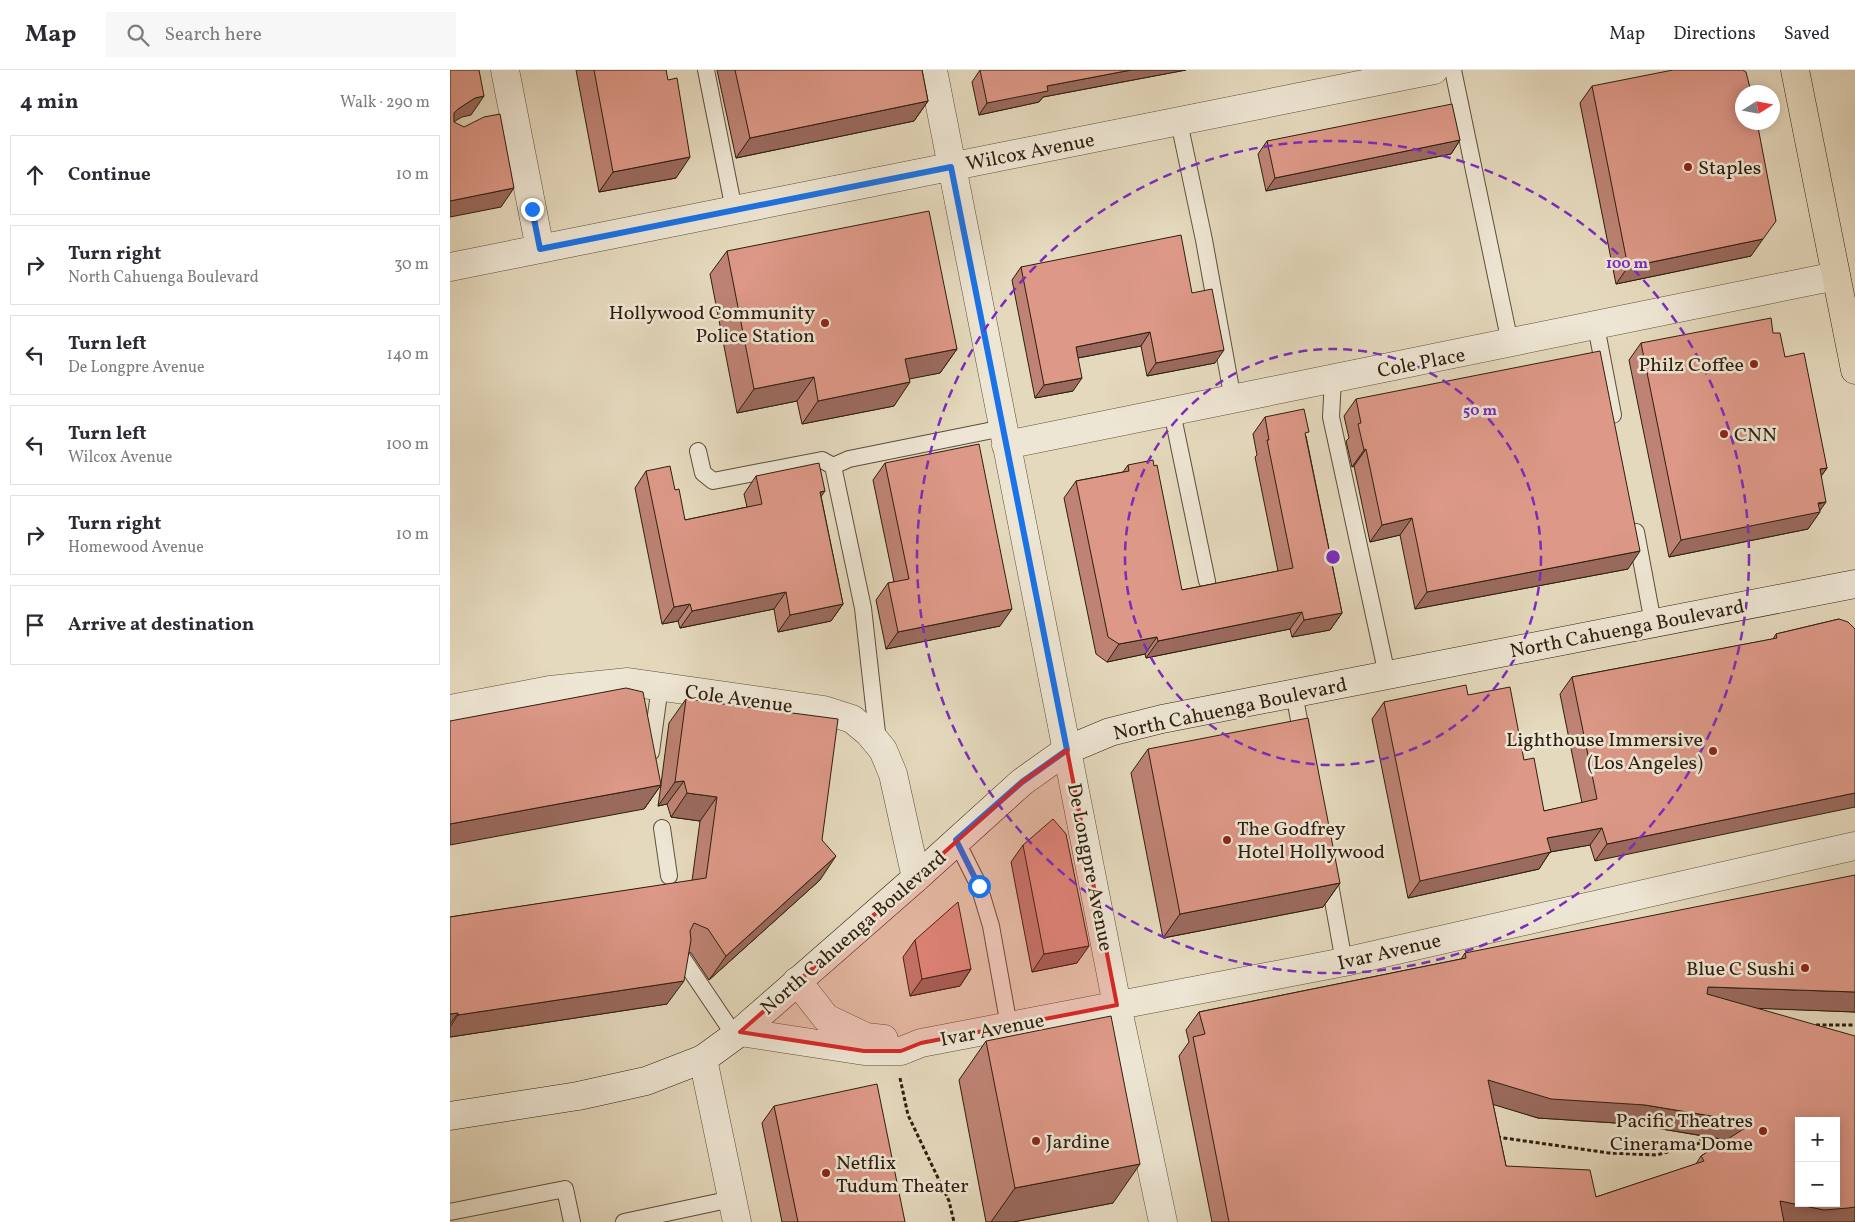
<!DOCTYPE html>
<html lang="en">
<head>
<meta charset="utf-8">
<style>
	:root { --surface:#fff; --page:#f7f7f7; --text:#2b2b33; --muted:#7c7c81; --line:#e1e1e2 }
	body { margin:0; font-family:Vollkorn,serif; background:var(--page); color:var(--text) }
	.controls { position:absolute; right:15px; bottom:15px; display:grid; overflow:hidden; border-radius:0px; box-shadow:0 2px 12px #0003 }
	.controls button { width:45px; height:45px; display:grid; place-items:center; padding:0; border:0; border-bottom:1px solid var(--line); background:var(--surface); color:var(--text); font:25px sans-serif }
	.compass { position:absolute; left:1285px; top:15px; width:45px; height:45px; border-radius:50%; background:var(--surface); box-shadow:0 2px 12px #0003; rotate:79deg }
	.stop { position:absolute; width:15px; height:15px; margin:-11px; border:4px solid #1a73e8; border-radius:50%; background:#fff }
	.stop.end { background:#1a73e8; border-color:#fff; box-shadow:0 1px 5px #0008 }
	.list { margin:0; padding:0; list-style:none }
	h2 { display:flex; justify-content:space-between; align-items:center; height:65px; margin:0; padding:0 20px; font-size:21px }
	h2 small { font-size:16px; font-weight:400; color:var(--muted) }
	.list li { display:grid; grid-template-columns:32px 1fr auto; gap:15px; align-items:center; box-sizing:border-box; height:80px; margin:0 10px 10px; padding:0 10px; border:1px solid var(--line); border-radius:0px }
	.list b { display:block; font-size:19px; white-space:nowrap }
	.list p { margin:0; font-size:16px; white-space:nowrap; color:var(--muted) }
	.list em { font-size:16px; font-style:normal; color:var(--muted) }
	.icon { flex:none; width:28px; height:28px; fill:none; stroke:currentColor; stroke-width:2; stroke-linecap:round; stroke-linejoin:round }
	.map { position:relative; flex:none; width:1405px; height:1152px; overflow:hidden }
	header { display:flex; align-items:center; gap:30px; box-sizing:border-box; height:70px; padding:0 25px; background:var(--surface); border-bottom:1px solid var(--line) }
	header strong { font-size:24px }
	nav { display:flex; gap:28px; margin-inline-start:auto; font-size:18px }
	.search { width:350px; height:45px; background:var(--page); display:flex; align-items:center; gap:12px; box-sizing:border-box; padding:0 18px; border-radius:0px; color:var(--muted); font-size:19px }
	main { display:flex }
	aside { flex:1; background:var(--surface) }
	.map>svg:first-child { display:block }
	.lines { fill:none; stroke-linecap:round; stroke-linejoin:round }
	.lane-casing { stroke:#5c4d3a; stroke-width:18 }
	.street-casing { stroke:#5c4d3a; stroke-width:29 }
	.secondary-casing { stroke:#2e1e0e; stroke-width:29 }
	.primary-casing { stroke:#2e1e0e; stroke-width:29 }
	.path { stroke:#2e1e0e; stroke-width:3; stroke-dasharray:4 2.5; stroke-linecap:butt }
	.lane { stroke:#eee6d4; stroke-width:16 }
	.street { stroke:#eee6d4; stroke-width:28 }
	.secondary { stroke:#eee6d4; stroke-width:28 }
	.primary { stroke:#e5d9bd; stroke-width:28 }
	.wall { fill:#be8374; stroke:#2e1e0e; fill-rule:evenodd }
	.shaded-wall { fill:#9b6a5e; stroke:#2e1e0e }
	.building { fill:#dd9887; stroke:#2e1e0e; fill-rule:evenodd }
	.route { stroke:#1a73e8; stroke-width:6 }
	.marked { fill:#d62828; fill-opacity:0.2; stroke:#d62828; stroke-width:4; stroke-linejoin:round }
	.ring { fill:none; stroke:#7b2cbf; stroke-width:2.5; stroke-dasharray:9 6 }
	.poi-dot { fill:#8f2418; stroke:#eee6d4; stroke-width:2 }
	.labels { text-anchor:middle; stroke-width:5; stroke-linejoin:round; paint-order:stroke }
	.street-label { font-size:20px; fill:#2e1e0e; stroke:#eee6d4 }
	.poi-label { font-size:20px; fill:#2e1e0e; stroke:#eee6d4; text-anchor:start }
	.centre { fill:#7b2cbf; stroke:#eee6d4; stroke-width:2.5 }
	.ring-label { font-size:15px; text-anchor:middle; font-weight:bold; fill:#7b2cbf; stroke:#eee6d4; stroke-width:5; stroke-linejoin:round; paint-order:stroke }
</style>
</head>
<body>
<header>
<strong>Map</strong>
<div class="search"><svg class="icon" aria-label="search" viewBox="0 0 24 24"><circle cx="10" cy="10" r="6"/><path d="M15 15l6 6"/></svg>Search here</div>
<nav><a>Map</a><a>Directions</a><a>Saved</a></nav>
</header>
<main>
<aside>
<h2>4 min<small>Walk · 290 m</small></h2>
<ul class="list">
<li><svg class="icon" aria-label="ahead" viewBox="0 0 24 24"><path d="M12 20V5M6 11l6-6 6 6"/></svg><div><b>Continue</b></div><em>10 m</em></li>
<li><svg class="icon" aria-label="right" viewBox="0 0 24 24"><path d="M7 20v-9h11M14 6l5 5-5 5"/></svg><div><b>Turn right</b><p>North Cahuenga Boulevard</p></div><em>30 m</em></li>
<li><svg class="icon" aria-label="left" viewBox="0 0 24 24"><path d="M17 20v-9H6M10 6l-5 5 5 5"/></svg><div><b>Turn left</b><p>De Longpre Avenue</p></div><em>140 m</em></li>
<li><svg class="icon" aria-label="left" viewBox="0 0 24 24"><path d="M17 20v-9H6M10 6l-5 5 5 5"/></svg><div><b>Turn left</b><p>Wilcox Avenue</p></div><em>100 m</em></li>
<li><svg class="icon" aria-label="right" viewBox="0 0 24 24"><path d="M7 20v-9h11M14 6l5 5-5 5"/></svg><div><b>Turn right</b><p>Homewood Avenue</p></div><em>10 m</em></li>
<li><svg class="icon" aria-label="arrive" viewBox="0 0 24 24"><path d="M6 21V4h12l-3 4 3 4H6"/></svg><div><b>Arrive at destination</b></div></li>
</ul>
</aside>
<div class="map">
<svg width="1405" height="1152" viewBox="0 0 1405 1152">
	<rect width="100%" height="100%" fill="#e5d9bd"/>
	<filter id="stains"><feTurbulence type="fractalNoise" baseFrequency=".004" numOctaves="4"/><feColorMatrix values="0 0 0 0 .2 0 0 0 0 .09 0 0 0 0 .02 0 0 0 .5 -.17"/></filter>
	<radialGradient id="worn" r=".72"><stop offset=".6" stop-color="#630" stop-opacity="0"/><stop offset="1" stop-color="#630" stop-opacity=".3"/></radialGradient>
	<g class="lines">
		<defs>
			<path id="lane" d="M256,0L284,140
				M1003,0L1060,273
				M729,52L754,170L783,330
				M1146,256L1163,345
				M883,309L881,347L937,605
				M722,342L757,511
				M248,381L253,403L263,411L372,390L383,396
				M1186,462L1203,553
				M844,623L853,671
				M428,672L413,538L383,396L399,389L553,358
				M201,682L210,616
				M212,758L219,806
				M506,770L529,816L541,856L559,956
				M878,803L894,892
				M233,889L285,966
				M0,1142L115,1119L122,1152
				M174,1152L282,1129"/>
			<path id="street" d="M55,0L90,179
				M483,0L667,935L713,1152
				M0,197L984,0
				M556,375L1386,206
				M0,639L100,620L178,612L374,640L402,649L419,663L433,680L443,704L466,808
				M347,911L376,948L416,967L434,969
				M290,962L414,981H451L471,973L894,892L1405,776
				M253,989L287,1152"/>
			<path id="secondary" d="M0,1046L128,1026L196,1011L253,989L290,962L466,808L572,712L617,680L660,662L712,649L1405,514"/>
			<path id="primary" d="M1345,0L1405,300"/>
		</defs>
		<use href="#lane" class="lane-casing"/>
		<use href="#street" class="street-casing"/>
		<use href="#secondary" class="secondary-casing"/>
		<use href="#primary" class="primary-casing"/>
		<path class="path" d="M1366,955H1405
			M450,1008L458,1045L499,1131L504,1152
			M1047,1067L1159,1083L1207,1085L1250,1073L1253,1063"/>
		<use href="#lane" class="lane"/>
		<use href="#street" class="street"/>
		<use href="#secondary" class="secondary"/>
		<use href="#primary" class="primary"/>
	</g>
	<path class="wall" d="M126,0H216L226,108L149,122Z
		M267,0H472L478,31L464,51L286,88Z
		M530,0H736L593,27L589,32L529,45L522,12Z
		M1142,16L1301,186L1166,214L1130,33Z
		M1010,70L1001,84L816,121L808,84L817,71Z
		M277,181L507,279L490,303L460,308L444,336L352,354L347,331L287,343L260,204Z
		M571,197L742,223L765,293L697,306L691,276L628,288L623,321L585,328L562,210Z
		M1323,263L1335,287L1377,398L1371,406L1370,440L1358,459L1219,487L1179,290L1191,273Z
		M906,329L1178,499L965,539L950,465L920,472L904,396L902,397L896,371L899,368L894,346Z
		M815,347L856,366L892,543L880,560L842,567L840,559L696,588L695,584L657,592L646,584L614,428L626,411L673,402L678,395L732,520L828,501L805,387L807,385L803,364Z
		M435,393L550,556L436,579L426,530L438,513L444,512L423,410Z
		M196,401L225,420L235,450L297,437L294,424L306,406L371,426L393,534L381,551L328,562L324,539L230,558L228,551L212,554L185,418Z
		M1389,549L1145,791L1140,775L1100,782L1089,799L958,828L922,649L934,632L1018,625L1074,690L1094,741L1132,733L1110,624L1122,607L1323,569L1326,564Z
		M236,629L372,770L370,810L259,910L241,883L239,882L217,934L0,967V847L242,811L250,751L221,747L217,734L208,736L211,715L194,739L211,714L219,653Z
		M698,679L890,813L873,837L713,868L681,703Z
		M573,775L627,893L582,902L561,792Z
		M465,870L521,899L510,916L460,926L453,887Z
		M1015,883L1405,942L1306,938L1405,1152H762L729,986L739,972L736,960L749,942L1011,889ZM1043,1034L1088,1048L1182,1054L1277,1070L1251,1086L1246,1094L1146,1127L1056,1096Z
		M536,971L663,1133L563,1152H536L509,1010Z
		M324,1036L455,1152H332L312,1053Z"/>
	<path class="shaded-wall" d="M681,0H736L593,27L589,32L529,45L537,33L597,16Z
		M34,26L21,45L12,47L0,54L4,43L8,39L25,28Z
		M478,31L464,51L286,88L300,68Z
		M1010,70L1001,84L816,121L825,108Z
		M240,87L226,108L149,122L163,102Z
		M64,118L51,137L0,147V131Z
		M1313,169L1301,186L1166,214L1178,197Z
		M700,262L691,276L617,290L626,277Z
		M507,279L490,303L439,313L455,289Z
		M774,280L765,293L697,306L706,293Z
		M364,307L347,331L287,343L304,319Z
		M632,308L623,321L585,328L594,315Z
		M460,312L444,336L352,354L368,331Z
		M916,379L904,396L902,397L914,380Z
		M1377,398L1365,415L1370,399Z
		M375,421L363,438L370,422Z
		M1376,432L1369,442H1370L1358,459L1219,487L1231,470Z
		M962,448L950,465L920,472L932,455Z
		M1190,481L1178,499L965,539L977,522Z
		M336,522L324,539L230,558L242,541Z
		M240,534L228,551L212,554L224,537Z
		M393,534L381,551L328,562L340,545Z
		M562,539L550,556L436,579L448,562Z
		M852,542L840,559L696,588L708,571Z
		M892,543L880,560L842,567L854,550Z
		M707,567L695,584L657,592L669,574Z
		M234,711L217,734L208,736L225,712Z
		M211,715L194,739L0,775V754Z
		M237,723L267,727L250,751L221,747Z
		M1405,723V737L1145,791L1157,774Z
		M1152,758L1140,775L1100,782L1089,799L958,828L970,811L1097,768Z
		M386,786L370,810L259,910L276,886Z
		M890,813L873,837L713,868L730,844Z
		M639,876L627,893L582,902L594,884Z
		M521,899L510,916L460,926L472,909Z
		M234,911L217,934L0,967V957L8,945Z
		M1258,917L1405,922V942L1245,936Z
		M8,943L0,954V944Z
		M1038,1010L1195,1035L1303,1053L1290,1072L1182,1054L1088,1048L1025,1029Z
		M690,1094L663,1133L563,1152H541L565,1118Z
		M1330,1131L1405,1137V1152H1328Z"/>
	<path class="building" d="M0,0H29L34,26L25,28L8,39L4,43V52L14,57L34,47L50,44L64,118L0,131Z
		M144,0H216L218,10L227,8L240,87L163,102Z
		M285,0H472L478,31L300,68Z
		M530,0H681L597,16L598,21L537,33Z
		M1223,0H1293L1296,2L1301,22H1292V52H1307L1326,151L1313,169L1178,197L1142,16Z
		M1002,34L1010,70L825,108L817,71Z
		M479,141L507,279L455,289L460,312L368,331L364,307L304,319L277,181Z
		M731,165L742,223L762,219L774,280L706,293L700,262L626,277L632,308L594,315L571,197Z
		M1321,248L1323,263H1330L1335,287L1354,283L1377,398L1370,399L1376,432L1368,433L1370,442L1231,470L1191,273Z
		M1150,281L1190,481L977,522L962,448L932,455L916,379L914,380L908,354L911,353L906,329Z
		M854,339L859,362L855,363L892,543L854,550L852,542L708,571L707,567L669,574L658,567L626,411L679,401L678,395L703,390L704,396L707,395L732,520L843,498L817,370H819L815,347Z
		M529,374L562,539L448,562L438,513L459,509L435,393Z
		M369,393L375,421L370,422L393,534L340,545L336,522L242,541L240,534L224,537L196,401L220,396L225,420L229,419L235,450L312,434L306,406Z
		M1389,549L1398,552L1405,559V723L1157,774L1152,758L1097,768L1101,782L970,811L934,632L1016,615L1018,625L1060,617L1074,690L1084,688L1094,741L1147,729L1122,607L1327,568L1326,564Z
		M176,618L193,622L211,715L0,754V651Z
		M236,629L388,649L372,770L386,786L276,886L258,859L244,853L240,861L241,870L234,911L8,945V943L0,944V847L256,808L267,727L237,723L234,711L225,712Z
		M858,648L890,813L730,844L698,679Z
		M603,749L616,764L639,876L594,884L573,775Z
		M1405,805V922L1258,917L1257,924L1405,966V1137L1398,1138L1374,1140L1330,1131L1334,1152H779L743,967L755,964L749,942L1016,888L1015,883ZM1038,1010L1101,1029L1195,1035L1303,1053L1251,1086L1254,1091L1146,1127L1140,1100L1056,1096ZM1349,1051H1386V1133H1349Z
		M508,832L521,899L472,909L465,870Z
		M661,946L690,1094L565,1118L536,971Z
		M427,1014L455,1152H348L324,1036Z"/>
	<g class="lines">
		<path class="route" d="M82,139L90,179L501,97L617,680L572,712L506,770L529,816"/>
	</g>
	<path class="marked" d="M617,680L667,935L471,973L451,981H414L290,962L466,808L572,712Z"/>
	<g class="ring">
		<circle cx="883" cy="487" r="208"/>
		<circle cx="883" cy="487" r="416"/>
	</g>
	<g class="poi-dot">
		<circle cx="1238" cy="97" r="5"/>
		<circle cx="375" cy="253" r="5"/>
		<circle cx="1304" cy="294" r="5"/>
		<circle cx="1274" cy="364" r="5"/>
		<circle cx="1263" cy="681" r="5"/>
		<circle cx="777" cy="770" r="5"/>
		<circle cx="1355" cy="898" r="5"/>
		<circle cx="1313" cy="1061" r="5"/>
		<circle cx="586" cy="1071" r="5"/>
		<circle cx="376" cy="1103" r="5"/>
	</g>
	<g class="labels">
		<g class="street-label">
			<text transform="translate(580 81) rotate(-11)" y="7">Wilcox Avenue</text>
			<text transform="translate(971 292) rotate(-11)" y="7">Cole Place</text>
			<text transform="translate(1177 558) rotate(-11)" y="7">North Cahuenga Boulevard</text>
			<text transform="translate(289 628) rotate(8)" y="7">Cole Avenue</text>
			<text transform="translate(780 638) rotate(-12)" y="7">North Cahuenga Boulevard</text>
			<text transform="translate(641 797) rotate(79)" y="7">De Longpre Avenue</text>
			<text transform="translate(403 862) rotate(-41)" y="7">North Cahuenga Boulevard</text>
			<text transform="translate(939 881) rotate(-13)" y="7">Ivar Avenue</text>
			<text transform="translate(542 959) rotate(-11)" y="7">Ivar Avenue</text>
		</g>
		<g class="poi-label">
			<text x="1248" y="104">Staples</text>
			<text x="365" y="249" text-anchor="end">Hollywood Community<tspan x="365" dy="23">Police Station</tspan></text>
			<text x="1294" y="301" text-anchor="end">Philz Coffee</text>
			<text x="1284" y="371">CNN</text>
			<text x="1253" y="676" text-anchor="end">Lighthouse Immersive<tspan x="1253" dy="23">(Los Angeles)</tspan></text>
			<text x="787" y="765">The Godfrey<tspan x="787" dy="23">Hotel Hollywood</tspan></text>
			<text x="1345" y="905" text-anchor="end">Blue C Sushi</text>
			<text x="1303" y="1057" text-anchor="end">Pacific Theatres<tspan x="1303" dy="23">Cinerama Dome</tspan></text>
			<text x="596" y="1078">Jardine</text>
			<text x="386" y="1099">Netflix<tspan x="386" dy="23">Tudum Theater</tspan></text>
		</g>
	</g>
	<circle cx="883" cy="487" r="8" class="centre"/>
	<g class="ring-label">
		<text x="1177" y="198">100 m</text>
		<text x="1030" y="345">50 m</text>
	</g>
	<rect width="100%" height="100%" filter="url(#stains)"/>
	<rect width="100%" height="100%" fill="url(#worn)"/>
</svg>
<div class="controls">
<button>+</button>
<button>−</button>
</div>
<svg class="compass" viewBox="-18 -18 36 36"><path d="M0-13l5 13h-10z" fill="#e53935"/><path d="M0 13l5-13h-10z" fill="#7c7c81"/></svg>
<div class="stop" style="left:529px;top:816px"></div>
<div class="stop end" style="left:82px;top:139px"></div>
</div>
</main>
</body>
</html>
